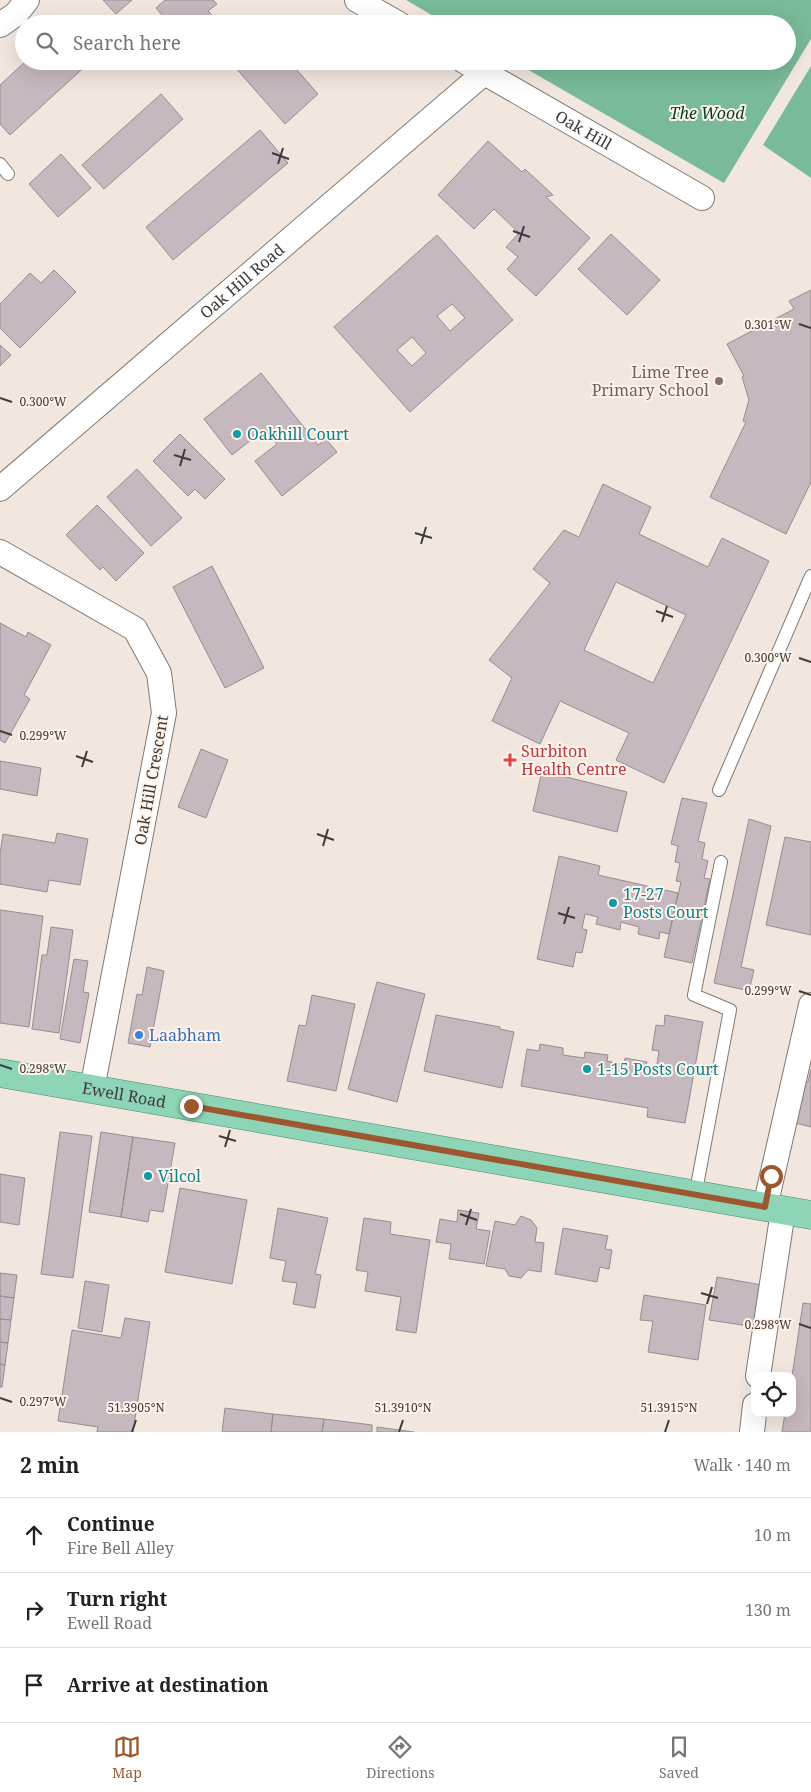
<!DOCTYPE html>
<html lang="en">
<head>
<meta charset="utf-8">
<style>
	:root { --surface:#fff; --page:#f2f2f2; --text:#222; --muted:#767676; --line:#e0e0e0; --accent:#9d572e }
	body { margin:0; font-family:"Noto Serif",serif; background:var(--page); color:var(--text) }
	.controls { position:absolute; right:15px; bottom:15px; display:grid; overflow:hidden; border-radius:10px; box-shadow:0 5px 20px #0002 }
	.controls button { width:45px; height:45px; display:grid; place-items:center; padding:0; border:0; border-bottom:1px solid var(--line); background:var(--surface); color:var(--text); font:25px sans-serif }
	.stop { position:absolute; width:15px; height:15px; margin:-11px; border:4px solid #9d572e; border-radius:50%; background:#fff }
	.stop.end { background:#9d572e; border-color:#fff; box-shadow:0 1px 5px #0008 }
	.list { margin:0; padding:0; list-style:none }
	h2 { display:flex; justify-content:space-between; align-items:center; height:65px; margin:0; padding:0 20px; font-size:21px }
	h2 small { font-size:16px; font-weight:400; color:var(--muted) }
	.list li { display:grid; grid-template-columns:32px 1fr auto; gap:15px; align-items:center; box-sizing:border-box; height:75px; padding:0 20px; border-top:1px solid var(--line) }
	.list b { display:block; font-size:19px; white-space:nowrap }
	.list p { margin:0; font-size:16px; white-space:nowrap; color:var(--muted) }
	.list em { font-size:16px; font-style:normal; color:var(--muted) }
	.icon { flex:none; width:28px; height:28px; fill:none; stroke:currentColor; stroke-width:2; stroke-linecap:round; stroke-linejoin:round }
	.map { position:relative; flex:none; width:811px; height:1432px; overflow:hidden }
	.search { position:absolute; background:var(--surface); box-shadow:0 5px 20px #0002; left:15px; right:15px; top:15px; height:55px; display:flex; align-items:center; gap:12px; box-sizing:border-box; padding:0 18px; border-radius:28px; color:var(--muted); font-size:19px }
	.sheet { height:290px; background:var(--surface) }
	nav { display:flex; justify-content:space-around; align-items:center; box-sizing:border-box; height:70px; border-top:1px solid var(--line); background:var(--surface); font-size:14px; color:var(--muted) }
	nav a { display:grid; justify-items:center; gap:2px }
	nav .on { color:var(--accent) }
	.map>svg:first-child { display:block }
	.forest { fill:#79ba99 }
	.building { fill:#c5b8be; stroke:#978c91; fill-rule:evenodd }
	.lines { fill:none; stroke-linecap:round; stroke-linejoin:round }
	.lane-casing { stroke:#827972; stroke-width:14 }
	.street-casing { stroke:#827972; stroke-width:26 }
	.primary-casing { stroke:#418c6b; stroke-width:29 }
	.lane { stroke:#fff; stroke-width:12 }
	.street { stroke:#fff; stroke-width:24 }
	.primary { stroke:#8ed4b6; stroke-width:28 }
	.route { stroke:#9d572e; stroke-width:6 }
	.ticks { fill:none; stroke:#3f3b38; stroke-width:2 }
	.education-dot { fill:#8d6e63; stroke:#fff4ec; stroke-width:2 }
	.culture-dot { fill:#0f9aa8; stroke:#fff4ec; stroke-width:2 }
	.health-dot { fill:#e0444e; stroke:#fff4ec; stroke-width:2 }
	.shop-dot { fill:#3f7fe0; stroke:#fff4ec; stroke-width:2 }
	.labels { text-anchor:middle; stroke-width:4; stroke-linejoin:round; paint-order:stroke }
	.park-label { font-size:16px; font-style:italic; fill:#023b26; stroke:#fff4ec }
	.street-label { font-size:16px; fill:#3f3b38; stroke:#fff4ec }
	.education-label { font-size:16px; fill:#785e54; stroke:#fff4ec; text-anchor:end }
	.culture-label { font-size:16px; fill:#0d838f; stroke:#fff4ec; text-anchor:start }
	.health-label { font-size:16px; fill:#be3a42; stroke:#fff4ec; text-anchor:start }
	.shop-label { font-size:16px; fill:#366cbe; stroke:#fff4ec; text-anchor:start }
	.ticks-label { font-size:12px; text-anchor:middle; fill:#3f3b38; stroke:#fff4ec; stroke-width:4; stroke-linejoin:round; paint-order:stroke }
</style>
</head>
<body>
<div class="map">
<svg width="811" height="1432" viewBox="0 0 811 1432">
	<rect width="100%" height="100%" fill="#f1e7df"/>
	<path class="forest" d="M406,0H811V39L724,183L513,61H787V24H447Z
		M811,66V178L763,145Z"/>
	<path class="building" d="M103,0H132L116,14Z
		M165,0H213L217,4L208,11L220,24H170L156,8Z
		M26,61H91L10,135L0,124V85Z
		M239,61H289L318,94L285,124L234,66Z
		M161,94L183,119L104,189L82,165Z
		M260,130L288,163L173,260L146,227Z
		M488,141L522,172L525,169L553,195L546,197L590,238L536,296L507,269L518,257L506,247L519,233L494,209L474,229L438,195Z
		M61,154L91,188L58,217L29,184Z
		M611,234L660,280L627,315L578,269Z
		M437,235L513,320L410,412L334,327ZM452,304L465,318L450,331L437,316ZM412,337L426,353L412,366L397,350Z
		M54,270L76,292L20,348L0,328V304L30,273L41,283Z
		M811,290V482L786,534L710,497L746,422L743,421L749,400L742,377L744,376L727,344L794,309L789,301Z
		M0,345L11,355L0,366Z
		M261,373L318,445L326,439L337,452L282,496L255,461L277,444L265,429L232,455L204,419Z
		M180,434L225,479L205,499L195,489L188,496L153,461Z
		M137,469L182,518L151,546L107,497Z
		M603,484L651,507L639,534L708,567L722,538L769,561L664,783L616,760L629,733L560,701L540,744L492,721L512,678L489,660L550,583L533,569L564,530L579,537ZM616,582L686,615L653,683L584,650Z
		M97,505L144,553L116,581L103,567L100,570L66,535Z
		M212,566L264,668L225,688L173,587Z
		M0,623L26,637L28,632L51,645L24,695L30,699L5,743L0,740Z
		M201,749L228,760L206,818L178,807Z
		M0,761L41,768L37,796L0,789Z
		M542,771L627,792L617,832L533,811Z
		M682,798L707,803L698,841L705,843L702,859L708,861L704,878L710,879L692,963L664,957L681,882L676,881L680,863L675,862L678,846L671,844Z
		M749,819L771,826L741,967L754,970L749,991L714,983Z
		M57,833L88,839L80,885L49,880L47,892L0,884V854L3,834L55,843Z
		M785,837L811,842V935L766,925Z
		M559,856L600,866L598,875L678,893L669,934L660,932L659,939L638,934L639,927L621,922L620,930L596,924L598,917L585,914L582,929L587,930L582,953L576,952L573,967L537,959Z
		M0,910L43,916L29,1027L0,1023Z
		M51,927L73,930L59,1033L32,1029L42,955H47Z
		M74,959L88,961L83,992L89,993L80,1043L60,1039Z
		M147,967L164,971L150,1047L128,1043L137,994L142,995Z
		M377,982L425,994L397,1102L348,1089Z
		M312,995L355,1004L336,1091L287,1081L299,1025L306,1026Z
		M436,1015L500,1027V1029L514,1032L502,1088L424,1071Z
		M665,1015L703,1022L685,1123L647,1117L648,1108L521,1086L527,1049L539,1051L540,1044L563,1048V1055L584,1058L585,1052L608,1055L607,1061L624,1065L625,1058L647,1062L645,1068L656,1070L659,1051L652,1050L656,1025L664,1026Z
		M811,1069V1127L787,1121L798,1080L808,1082Z
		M60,1132L92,1136L73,1278L41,1274Z
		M101,1132L133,1137L121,1217L89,1212Z
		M133,1137L175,1143L163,1212L150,1210L148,1222L121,1217Z
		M0,1174L25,1178L19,1225L0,1222Z
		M180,1188L247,1200L232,1284L165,1272Z
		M278,1208L328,1218L315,1274L321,1275L315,1308L293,1304L297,1283L282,1281L286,1261L270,1258Z
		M458,1210L479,1213L476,1229L490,1231L484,1264L449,1259L451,1244L436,1242L440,1219L457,1222Z
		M521,1216L531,1220L537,1228L535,1242L544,1243L541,1272L528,1270L521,1278L509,1276L505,1269L486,1266L495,1221L515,1225Z
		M364,1218L391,1222L390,1234L430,1240L416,1333L396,1330L401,1297L365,1291L368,1272L356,1270Z
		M563,1228L608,1236L605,1249L612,1250L609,1269L600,1267L597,1282L555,1274Z
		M0,1273L17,1275L14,1298L0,1296Z
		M717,1277L762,1285L755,1327L709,1320Z
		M85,1281L109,1285L102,1332L78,1328Z
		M644,1295L706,1305L698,1360L648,1352L653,1321L640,1320Z
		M0,1296L14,1298L11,1320L0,1319Z
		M803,1303L811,1304V1432H782L785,1413H792V1376Z
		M125,1318L150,1322L133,1432H97L98,1427L58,1421L72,1330L121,1338Z
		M0,1319L11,1320L8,1343L0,1342Z
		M0,1342L8,1343L5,1365L0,1364Z
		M0,1364L5,1365L2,1387H0Z
		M225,1408L273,1414L271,1432H222Z
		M273,1414L324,1419L322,1432H271Z
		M324,1419L372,1425V1432H322Z
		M377,1427L414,1432H377Z"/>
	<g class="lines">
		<defs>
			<path id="lane" d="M0,164L8,174
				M719,790L811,576
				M695,1196L730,1010L694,995L721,862"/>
			<g id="street">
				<path d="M357,0L399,24"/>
				<path d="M0,25L16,14L27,0"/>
				<path id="s1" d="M464,61L702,198"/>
				<path id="s2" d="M0,489L484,73"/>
				<path d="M0,552L135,629L159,673L164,713L92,1089"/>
				<path d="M765,1207L811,1005"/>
				<path d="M758,1376L783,1211"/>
				<path d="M752,1432L755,1405"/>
			</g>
			<g id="primary">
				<path id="s3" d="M0,1073L811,1215"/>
			</g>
		</defs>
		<use href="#lane" class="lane-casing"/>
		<use href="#street" class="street-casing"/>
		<use href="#primary" class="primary-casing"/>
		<use href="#lane" class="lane"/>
		<use href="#street" class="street"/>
		<use href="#primary" class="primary"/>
	</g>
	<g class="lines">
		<path class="route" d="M191,1106L765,1207L771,1176"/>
	</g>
	<path class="ticks" d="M272,153L289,159M278,164L283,148M513,231L530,237M519,242L524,226M799,324L811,328M0,398L12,402M174,455L191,460M180,466L185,449M415,533L432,538M421,544L426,527M656,611L673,617M662,622L667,606M799,658L811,662M0,731L12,735M76,756L93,762M82,767L87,751M317,834L334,840M323,846L328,829M558,913L575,918M564,924L569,907M799,991L811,995M0,1065L12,1069M219,1136L236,1141M225,1147L230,1130M460,1214L477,1220M466,1225L471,1209M701,1293L718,1298M707,1304L712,1287M799,1324L811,1328M0,1398L12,1402M132,1432L136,1420M399,1432L403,1420M665,1432L669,1420"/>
	<circle class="education-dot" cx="719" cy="381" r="5"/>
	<g class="culture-dot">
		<circle cx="237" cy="434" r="5"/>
		<circle cx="613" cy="903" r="5"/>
		<circle cx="587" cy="1069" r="5"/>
		<circle cx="148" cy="1176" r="5"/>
	</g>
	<path class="health-dot" d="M507.5 752.5h5v5h5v5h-5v5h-5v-5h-5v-5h5z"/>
	<circle class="shop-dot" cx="139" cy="1035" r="5"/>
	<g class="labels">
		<g class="park-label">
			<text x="707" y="119">The Wood</text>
		</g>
		<g class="street-label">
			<text dy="6" stroke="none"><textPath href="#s1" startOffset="138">Oak Hill</textPath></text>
			<text dy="6" stroke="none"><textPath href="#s2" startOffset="319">Oak Hill Road</textPath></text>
			<text transform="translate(151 780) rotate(-80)" y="6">Oak Hill Crescent</text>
			<text dy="6" stroke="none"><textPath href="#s3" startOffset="126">Ewell Road</textPath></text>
		</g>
		<g class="education-label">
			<text x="709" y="378">Lime Tree<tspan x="709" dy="18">Primary School</tspan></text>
		</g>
		<g class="culture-label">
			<text x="247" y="440">Oakhill Court</text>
			<text x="623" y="900">17-27<tspan x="623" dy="18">Posts Court</tspan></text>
			<text x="597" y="1075">1-15 Posts Court</text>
			<text x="158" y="1182">Vilcol</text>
		</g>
		<g class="health-label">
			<text x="521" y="757">Surbiton<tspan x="521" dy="18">Health Centre</tspan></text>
		</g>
		<g class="shop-label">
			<text x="149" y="1041">Laabham</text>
		</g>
	</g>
	<g class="ticks-label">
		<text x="768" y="329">0.301°W</text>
		<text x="43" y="406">0.300°W</text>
		<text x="768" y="662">0.300°W</text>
		<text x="43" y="740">0.299°W</text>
		<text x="768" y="995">0.299°W</text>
		<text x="43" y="1073">0.298°W</text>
		<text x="768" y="1329">0.298°W</text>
		<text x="43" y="1406">0.297°W</text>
		<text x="136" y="1412">51.3905°N</text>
		<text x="403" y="1412">51.3910°N</text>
		<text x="669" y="1412">51.3915°N</text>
	</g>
</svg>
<div class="controls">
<button><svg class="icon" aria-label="locate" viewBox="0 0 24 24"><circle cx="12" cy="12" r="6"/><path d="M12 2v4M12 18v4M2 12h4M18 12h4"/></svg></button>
</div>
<div class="stop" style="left:771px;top:1176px"></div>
<div class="stop end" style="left:191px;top:1106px"></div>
<div class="search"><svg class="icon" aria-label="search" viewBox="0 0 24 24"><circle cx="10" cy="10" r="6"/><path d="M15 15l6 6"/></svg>Search here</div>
</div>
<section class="sheet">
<h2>2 min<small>Walk · 140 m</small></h2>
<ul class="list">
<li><svg class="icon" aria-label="ahead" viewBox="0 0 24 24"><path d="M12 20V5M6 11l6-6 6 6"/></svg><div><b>Continue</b><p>Fire Bell Alley</p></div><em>10 m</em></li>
<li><svg class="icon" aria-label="right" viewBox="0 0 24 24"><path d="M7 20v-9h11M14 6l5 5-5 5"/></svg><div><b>Turn right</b><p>Ewell Road</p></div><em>130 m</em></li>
<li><svg class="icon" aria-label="arrive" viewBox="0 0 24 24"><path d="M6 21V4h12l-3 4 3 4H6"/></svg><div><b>Arrive at destination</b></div></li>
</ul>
</section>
<nav>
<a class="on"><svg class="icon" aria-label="map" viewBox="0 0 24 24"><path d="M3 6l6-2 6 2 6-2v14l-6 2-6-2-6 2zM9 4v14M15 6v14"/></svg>Map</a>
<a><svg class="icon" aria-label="directions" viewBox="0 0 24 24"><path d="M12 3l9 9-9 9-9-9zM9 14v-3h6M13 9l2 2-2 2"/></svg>Directions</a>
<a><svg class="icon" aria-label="saved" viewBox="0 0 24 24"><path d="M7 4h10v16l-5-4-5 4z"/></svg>Saved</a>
</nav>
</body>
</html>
